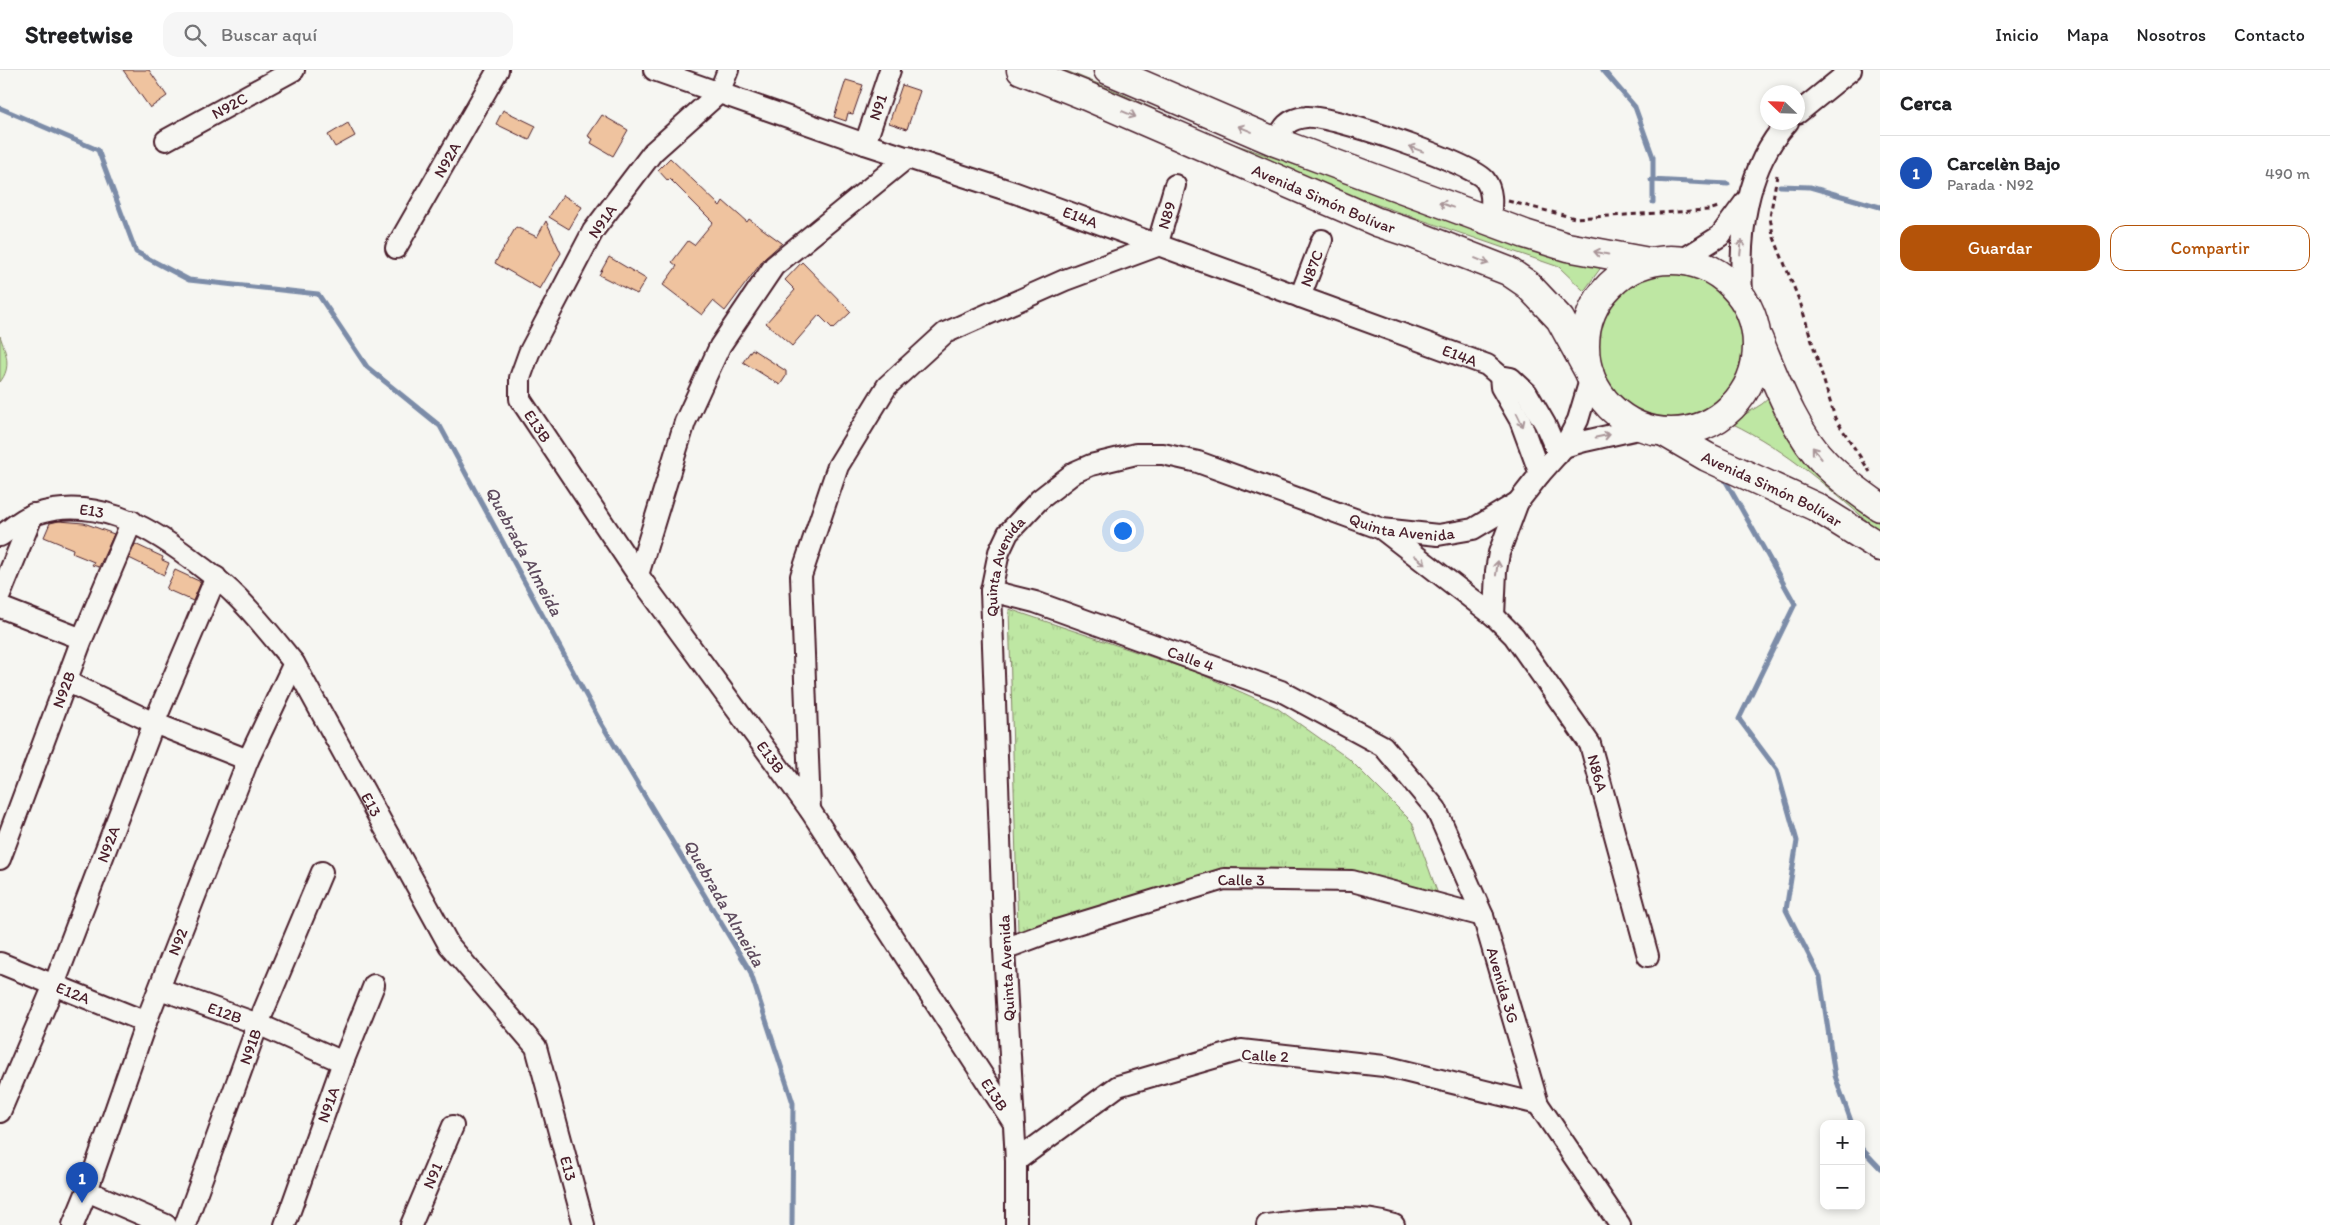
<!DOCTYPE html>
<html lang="es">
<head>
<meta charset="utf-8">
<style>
	:root { --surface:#fff; --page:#f6f6f6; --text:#202124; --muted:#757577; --line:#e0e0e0; --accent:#b45309 }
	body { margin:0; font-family:Itim,sans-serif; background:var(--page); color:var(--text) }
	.controls { position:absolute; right:15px; bottom:15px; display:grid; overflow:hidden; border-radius:10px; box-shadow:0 2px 8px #0003 }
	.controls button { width:45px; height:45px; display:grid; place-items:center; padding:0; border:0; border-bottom:1px solid var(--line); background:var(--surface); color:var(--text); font:25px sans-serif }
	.compass { position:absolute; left:1760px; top:15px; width:45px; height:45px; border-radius:50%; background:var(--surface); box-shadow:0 2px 8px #0003; rotate:293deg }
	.you { position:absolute; left:1122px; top:460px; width:18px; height:18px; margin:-12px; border:4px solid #fff; border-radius:50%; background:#1a73e8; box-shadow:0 0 0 8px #1a73e833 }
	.badge { display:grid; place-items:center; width:32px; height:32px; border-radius:50%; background:var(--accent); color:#fff; font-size:16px; font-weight:700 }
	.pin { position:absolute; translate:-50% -41px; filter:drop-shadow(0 1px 2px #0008) }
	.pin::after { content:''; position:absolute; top:26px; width:18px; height:15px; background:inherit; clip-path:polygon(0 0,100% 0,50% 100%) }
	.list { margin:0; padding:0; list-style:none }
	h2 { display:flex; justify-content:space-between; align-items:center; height:65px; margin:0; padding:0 20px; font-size:21px }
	h2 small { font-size:16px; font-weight:400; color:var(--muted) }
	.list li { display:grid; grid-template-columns:32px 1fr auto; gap:15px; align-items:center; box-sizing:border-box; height:75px; padding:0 20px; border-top:1px solid var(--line) }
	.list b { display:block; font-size:19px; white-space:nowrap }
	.list p { margin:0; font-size:16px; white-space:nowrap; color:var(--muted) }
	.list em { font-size:16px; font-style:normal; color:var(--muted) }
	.actions { display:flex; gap:10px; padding:15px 20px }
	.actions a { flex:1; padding:11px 0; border:1px solid var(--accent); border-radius:15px; text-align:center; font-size:18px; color:var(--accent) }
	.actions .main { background:var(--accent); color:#fff }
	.icon { flex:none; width:28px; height:28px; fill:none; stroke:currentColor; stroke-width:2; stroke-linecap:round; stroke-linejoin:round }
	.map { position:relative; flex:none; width:1880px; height:1155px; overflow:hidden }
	header { display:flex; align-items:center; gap:30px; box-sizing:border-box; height:70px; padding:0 25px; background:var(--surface); border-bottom:1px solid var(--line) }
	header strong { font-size:24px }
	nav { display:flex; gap:28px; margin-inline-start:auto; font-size:18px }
	.search { width:350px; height:45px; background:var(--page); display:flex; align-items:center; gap:12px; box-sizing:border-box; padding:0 18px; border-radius:15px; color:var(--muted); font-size:19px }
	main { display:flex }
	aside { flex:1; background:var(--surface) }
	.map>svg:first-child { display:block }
	.grass { fill:#bee7a3; stroke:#848367 }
	.park { fill:url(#park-tufts); stroke:#848367 }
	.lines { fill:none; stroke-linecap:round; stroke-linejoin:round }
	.stream { stroke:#7c8ca8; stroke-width:5 }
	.building { fill:#efc39f; stroke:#4a1f2b }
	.minor-casing { stroke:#4a1f2b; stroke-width:24 }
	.highway-casing { stroke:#4a1f2b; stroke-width:31 }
	.path { stroke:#4a1f2b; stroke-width:3; stroke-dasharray:5 4; stroke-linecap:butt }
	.minor { stroke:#f6f6f2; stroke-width:20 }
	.highway { stroke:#f6f6f2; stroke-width:28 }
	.oneway { stroke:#a99598 }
	.labels { text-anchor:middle; stroke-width:5; stroke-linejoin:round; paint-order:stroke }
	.street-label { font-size:16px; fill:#4a1f2b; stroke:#f6f6f2 }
	.water-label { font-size:18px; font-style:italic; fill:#5f4c5f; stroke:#f6f6f2 }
</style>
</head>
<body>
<header>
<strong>Streetwise</strong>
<div class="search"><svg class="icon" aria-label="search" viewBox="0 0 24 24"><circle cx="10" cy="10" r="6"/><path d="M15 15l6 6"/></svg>Buscar aquí</div>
<nav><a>Inicio</a><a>Mapa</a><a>Nosotros</a><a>Contacto</a></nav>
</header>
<main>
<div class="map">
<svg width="1880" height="1155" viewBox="0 0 1880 1155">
	<defs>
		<pattern id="park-tufts" width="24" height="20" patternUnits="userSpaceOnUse" patternTransform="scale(1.25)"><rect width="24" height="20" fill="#bee7a3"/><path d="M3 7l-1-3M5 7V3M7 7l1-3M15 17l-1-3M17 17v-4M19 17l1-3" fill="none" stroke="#a5c68c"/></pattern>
	</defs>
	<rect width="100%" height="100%" fill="#f6f6f2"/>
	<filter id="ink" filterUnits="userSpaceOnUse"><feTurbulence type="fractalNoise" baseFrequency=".02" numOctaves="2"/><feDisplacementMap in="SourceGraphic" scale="10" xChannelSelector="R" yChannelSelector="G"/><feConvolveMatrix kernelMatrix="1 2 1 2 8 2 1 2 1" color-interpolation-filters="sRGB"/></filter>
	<g filter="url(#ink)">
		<path class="grass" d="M1037,0H1064L1116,21L1214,67L1417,137L1610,185L1584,221L1559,197L1320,115Z
			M1595 273a77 77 0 1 1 154 0a77 77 0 1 1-154 0Z
			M0,266C6,283 12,297 0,312Z
			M1793,327L1863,438L1880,453V462C1833,422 1788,380 1731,353L1762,334L1769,328Z"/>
		<path class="park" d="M1009,539L1196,602L1277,638L1349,689L1412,752L1439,827L1215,804L1018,862Z"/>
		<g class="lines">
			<path class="stream" d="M1603,0L1635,37L1653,87V132
				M0,38L98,80L136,182L189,210L318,224L367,297L440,356L601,653L750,901L793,1033L792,1155
				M1651,110L1728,114
				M1780,116L1810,117L1880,137
				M1724,408L1795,534L1739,649L1777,700L1797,771L1786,840L1820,907L1835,1006L1852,1054
				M1861,1078L1880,1098"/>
		</g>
		<path class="building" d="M123,0H149L167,26L150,38Z
			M846,10L863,15L853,44L848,43L846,51L834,47Z
			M902,15L920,21L907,59L889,53Z
			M503,40L536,56L529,70L496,54Z
			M602,45L628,60L613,86L591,73L593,69L588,66Z
			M348,53L355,66L335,77L328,65Z
			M670,88L720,136L723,131L747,152L749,149L782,173L764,189L725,241L713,231L702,245L663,215L677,196L672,192L688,171L694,175L713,152L670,109L668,111L658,100Z
			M563,125L582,137L569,159L549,147Z
			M546,151L561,183L540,219L495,193L516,157L537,167Z
			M609,187L646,209L637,224L599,205Z
			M802,192L851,242L833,259L819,245L792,276L766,253L795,220L785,210Z
			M752,279L786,301V306L780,315L743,292Z
			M59,451L84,453L114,464L99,497L92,495L94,492L72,483L73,479L44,467L50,453Z
			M135,474L163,487L162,490L169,493L164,505L129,488Z
			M175,500L201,512L193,531L166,519Z"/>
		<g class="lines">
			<defs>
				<g id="minor">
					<path id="s1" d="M654,0L865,74L1013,122L1487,295L1500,306L1511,308L1527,323L1545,354L1558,384"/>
					<path id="s2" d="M728,0L719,23L653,82L593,161L529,283L520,308V329L638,505L810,740L1013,1052"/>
					<path d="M1798,43L1851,0"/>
					<path id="s3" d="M166,70L294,0"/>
					<path d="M1276,72C1283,57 1287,49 1306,47C1329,44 1472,93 1485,110C1494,122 1491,137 1490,151"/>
					<path id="s4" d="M865,74L890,0"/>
					<path id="s5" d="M396,178L498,0"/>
					<path d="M1682,190L1720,166L1745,132"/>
					<path d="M1742,225C1739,165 1745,98 1788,52"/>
					<path id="s6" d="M1300,227L1322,170"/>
					<path d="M1500,306L1501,317L1520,350L1540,404"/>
					<path d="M1564,377L1585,371L1643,358"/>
					<path id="s7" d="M1383,460L1494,546L1514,566L1590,674L1648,886"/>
					<path id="s8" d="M0,466C11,459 23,447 36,444C93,426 145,454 190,488C205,500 221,511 234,524C256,545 275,570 294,593L449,875L536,977L584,1155"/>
					<path d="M638,505L685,352L720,276L774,196L908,87"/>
					<path id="s9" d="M991,521L1035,532L1281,621L1383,676L1436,739L1483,846L1538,1034L1620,1155"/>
					<path d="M0,525L33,444"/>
					<path d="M0,537L82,569"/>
					<path d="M1494,546L1496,501L1499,483L1518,432"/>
					<path d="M68,612L154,653L248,690"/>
					<path id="s10" d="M810,740L801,506L838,396L887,316L945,263L1065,210L1157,176L1175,115"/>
					<path id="s11" d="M0,789L82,569L132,451"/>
					<path id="s12" d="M1004,879L1047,863L1224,809L1352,811L1483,846"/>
					<path id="s13" d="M0,893L146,952"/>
					<path id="s14" d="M160,919L258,954L343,992"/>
					<path id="s15" d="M0,1042L54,915L154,653L216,507"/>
					<path d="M1016,1091L1118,1016L1241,980L1384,996L1538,1034"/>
					<path d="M87,1121L166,1155"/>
					<path id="s16" d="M73,1155L87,1121L146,952L248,690L294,593"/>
					<path id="s17" d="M185,1155L258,954L322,802"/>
					<path id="s18" d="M285,1155L343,992L374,915"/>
					<path id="s19" d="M411,1155L453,1056"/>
					<path id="s20" d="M1016,1155V1091L1004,879L991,521L999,482L1008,463L1039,430L1075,402L1091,395L1136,384H1163L1198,392L1382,459L1438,465L1473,459L1518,432L1540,404L1564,377L1578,350L1590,310"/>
					<path d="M1267,1155C1306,1149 1356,1143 1394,1155"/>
				</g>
				<g id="highway">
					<path id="s21" d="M1021,0L1084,25L1377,152L1413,164L1508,201L1527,214L1560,249L1589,302"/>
					<path d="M1108,0L1276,72L1525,164L1567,177L1649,192"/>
					<circle cx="1671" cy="276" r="86"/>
					<path d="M1758,268C1775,308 1794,362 1826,394C1842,410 1861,424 1880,437"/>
					<path id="s22" d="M1664,362L1707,387L1816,437L1880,477"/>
				</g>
			</defs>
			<use href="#minor" class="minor-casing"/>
			<use href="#highway" class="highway-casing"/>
			<path class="path" d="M1777,105L1770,147L1773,165L1801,235L1835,348L1870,402
				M1508,131L1575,148L1709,140L1718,137"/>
			<use href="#minor" class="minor"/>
			<use href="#highway" class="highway"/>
		</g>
		<defs><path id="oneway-shaft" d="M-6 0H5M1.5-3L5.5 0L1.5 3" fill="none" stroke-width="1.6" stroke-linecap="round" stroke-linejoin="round" transform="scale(1.25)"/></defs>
		<g class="oneway">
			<use href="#oneway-shaft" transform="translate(1129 44) rotate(23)"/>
			<use href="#oneway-shaft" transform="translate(1245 59) rotate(-157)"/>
			<use href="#oneway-shaft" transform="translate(1416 79) rotate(-160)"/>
			<use href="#oneway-shaft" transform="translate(1446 135) rotate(-160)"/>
			<use href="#oneway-shaft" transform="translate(1741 177) rotate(-84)"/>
			<use href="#oneway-shaft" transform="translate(1601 183) rotate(-169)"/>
			<use href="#oneway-shaft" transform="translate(1482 191) rotate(22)"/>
			<use href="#oneway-shaft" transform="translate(1520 350) rotate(64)"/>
			<use href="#oneway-shaft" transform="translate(1603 366) rotate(-12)"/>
			<use href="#oneway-shaft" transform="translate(1817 383) rotate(-128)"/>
			<use href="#oneway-shaft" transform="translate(1420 490) rotate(38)"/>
			<use href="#oneway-shaft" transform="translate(1497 498) rotate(-82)"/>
		</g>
	</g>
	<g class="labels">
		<g class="street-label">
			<text dy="6" stroke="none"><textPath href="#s3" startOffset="72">N92C</textPath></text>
			<text dy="6" stroke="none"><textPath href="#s4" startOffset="39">N91</textPath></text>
			<text dy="6" stroke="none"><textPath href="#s5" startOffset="102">N92A</textPath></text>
			<text dy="6" stroke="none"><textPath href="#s21" startOffset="329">Avenida Simón Bolívar</textPath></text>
			<text dy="6" stroke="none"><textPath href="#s10" startOffset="784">N89</textPath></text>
			<text dy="6" stroke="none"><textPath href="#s1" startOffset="451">E14A</textPath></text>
			<text transform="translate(602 151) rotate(-55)" y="6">N91A</text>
			<text dy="6" stroke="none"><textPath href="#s6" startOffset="31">N87C</textPath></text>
			<text dy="6" stroke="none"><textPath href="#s1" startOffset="855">E14A</textPath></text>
			<text dy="6" stroke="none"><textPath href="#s2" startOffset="430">E13B</textPath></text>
			<text dy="6" stroke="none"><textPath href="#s22" startOffset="122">Avenida Simón Bolívar</textPath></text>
			<text dy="6" stroke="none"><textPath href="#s8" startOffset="99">E13</textPath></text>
			<text dy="6" stroke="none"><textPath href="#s20" startOffset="1128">Quinta Avenida</textPath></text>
			<text dy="6" stroke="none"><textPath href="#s20" startOffset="662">Quinta Avenida</textPath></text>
			<text dy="6" stroke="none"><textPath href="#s9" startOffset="211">Calle 4</textPath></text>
			<text dy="6" stroke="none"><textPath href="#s11" startOffset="181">N92B</textPath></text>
			<text dy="6" stroke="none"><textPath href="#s2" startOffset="835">E13B</textPath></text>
			<text dy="6" stroke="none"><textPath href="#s7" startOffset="331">N86A</textPath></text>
			<text dy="6" stroke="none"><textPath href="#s8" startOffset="519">E13</textPath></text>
			<text dy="6" stroke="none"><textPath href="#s15" startOffset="289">N92A</textPath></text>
			<text dy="6" stroke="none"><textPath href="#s12" startOffset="248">Calle 3</textPath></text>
			<text dy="6" stroke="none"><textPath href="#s16" startOffset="302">N92</textPath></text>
			<text transform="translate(1006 898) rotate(-93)" y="6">Quinta Avenida</text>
			<text dy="6" stroke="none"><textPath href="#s9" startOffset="694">Avenida 3G</textPath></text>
			<text dy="6" stroke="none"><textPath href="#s13" startOffset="79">E12A</textPath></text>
			<text dy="6" stroke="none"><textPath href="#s14" startOffset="69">E12B</textPath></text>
			<text dy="6" stroke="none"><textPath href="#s17" startOffset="190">N91B</textPath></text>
			<text transform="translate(1265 985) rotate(3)" y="6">Calle 2</text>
			<text dy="6" stroke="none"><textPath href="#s2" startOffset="1240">E13B</textPath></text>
			<text dy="6" stroke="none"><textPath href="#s18" startOffset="128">N91A</textPath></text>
			<text dy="6" stroke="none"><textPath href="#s8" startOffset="939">E13</textPath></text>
			<text dy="6" stroke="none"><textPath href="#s19" startOffset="54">N91</textPath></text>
		</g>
		<g class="water-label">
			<text transform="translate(524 481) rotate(62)" y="6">Quebrada Almeida</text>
			<text transform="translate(724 833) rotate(60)" y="6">Quebrada Almeida</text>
		</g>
	</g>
</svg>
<div class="controls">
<button>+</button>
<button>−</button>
</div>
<svg class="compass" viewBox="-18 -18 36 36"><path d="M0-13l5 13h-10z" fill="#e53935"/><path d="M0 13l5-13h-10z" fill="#757577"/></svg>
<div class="you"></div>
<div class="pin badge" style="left:82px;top:1133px;background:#1a4fb4">1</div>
</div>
<aside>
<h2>Cerca<small></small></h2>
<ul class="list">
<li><span class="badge" style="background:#1a4fb4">1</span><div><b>Carcelèn Bajo</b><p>Parada · N92</p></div><em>490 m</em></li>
</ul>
<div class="actions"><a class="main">Guardar</a><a>Compartir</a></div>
</aside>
</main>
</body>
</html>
